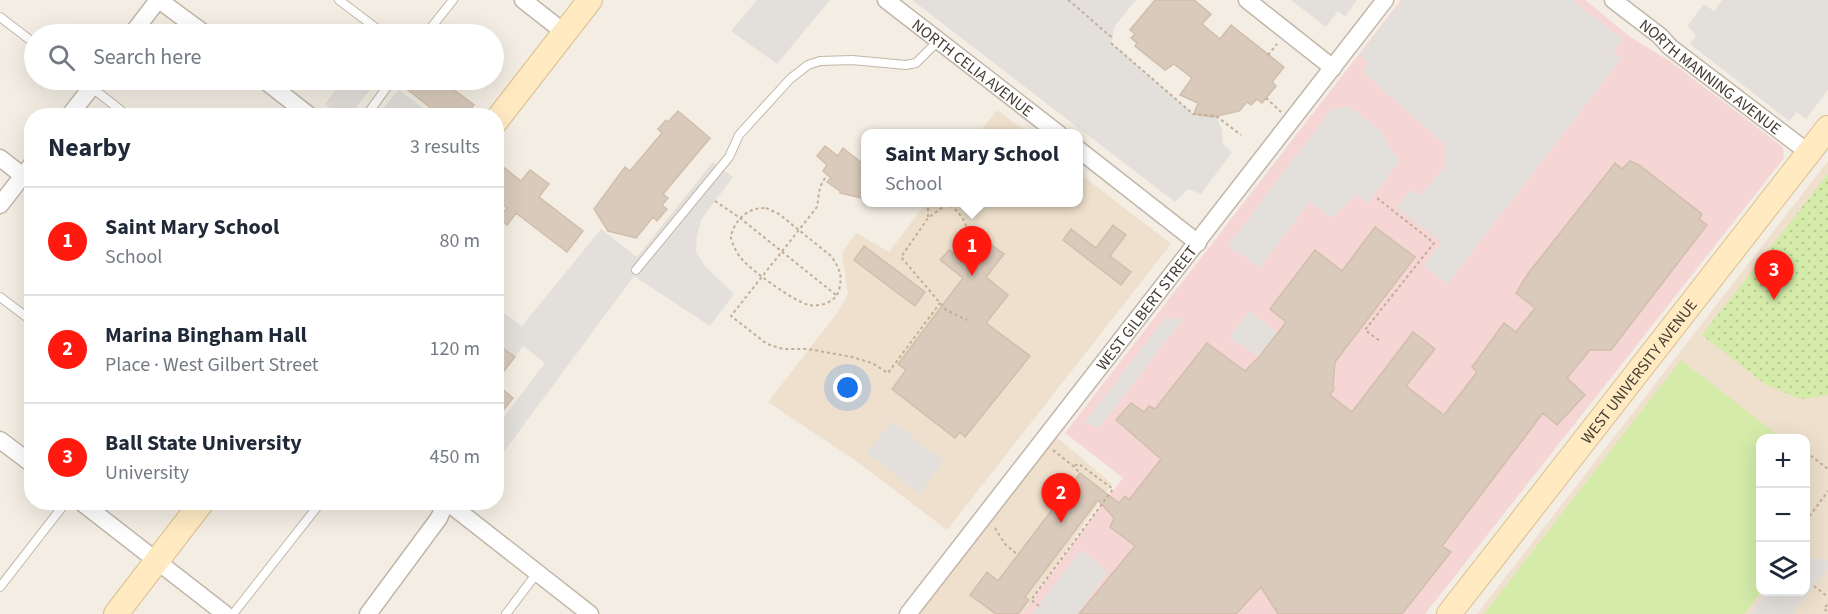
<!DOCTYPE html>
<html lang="en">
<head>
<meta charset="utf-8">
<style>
	:root { --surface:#fff; --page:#f6f6f7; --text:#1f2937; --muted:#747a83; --line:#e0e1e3; --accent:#ff190f }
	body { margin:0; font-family:"Source Sans 3",sans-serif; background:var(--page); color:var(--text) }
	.controls { position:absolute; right:18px; bottom:18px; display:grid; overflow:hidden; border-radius:12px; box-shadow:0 6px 24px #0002 }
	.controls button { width:54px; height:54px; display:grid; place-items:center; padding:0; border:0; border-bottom:2px solid var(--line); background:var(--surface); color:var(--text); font:30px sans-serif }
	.you { position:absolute; left:848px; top:388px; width:21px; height:21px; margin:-15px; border:4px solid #fff; border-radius:50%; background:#1a73e8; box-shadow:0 0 0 9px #1a73e833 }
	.badge { display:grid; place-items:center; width:39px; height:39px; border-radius:50%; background:var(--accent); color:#fff; font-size:20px; font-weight:700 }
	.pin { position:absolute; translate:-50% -50px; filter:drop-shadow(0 2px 3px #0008) }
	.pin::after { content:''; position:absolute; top:32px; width:21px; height:18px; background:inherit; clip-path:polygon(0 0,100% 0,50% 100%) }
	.popup { position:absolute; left:861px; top:129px; width:222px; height:78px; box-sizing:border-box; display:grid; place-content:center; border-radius:12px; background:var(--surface); filter:drop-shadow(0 2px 4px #0005); font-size:20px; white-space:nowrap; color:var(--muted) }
	.popup b { font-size:22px; color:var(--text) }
	.popup::after { content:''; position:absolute; left:50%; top:100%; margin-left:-12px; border:12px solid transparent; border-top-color:var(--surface) }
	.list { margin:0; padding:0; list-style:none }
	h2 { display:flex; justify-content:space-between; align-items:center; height:78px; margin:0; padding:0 24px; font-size:26px }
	h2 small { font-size:20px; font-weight:400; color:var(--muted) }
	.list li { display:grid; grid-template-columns:39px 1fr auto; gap:18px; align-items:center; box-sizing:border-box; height:108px; padding:0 24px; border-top:2px solid var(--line) }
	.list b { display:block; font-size:22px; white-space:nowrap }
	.list p { margin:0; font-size:20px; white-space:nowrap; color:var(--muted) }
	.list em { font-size:20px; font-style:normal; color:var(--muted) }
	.icon { flex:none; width:33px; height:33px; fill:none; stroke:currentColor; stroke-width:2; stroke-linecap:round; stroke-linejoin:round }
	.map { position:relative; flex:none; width:1828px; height:614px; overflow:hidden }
	.search { position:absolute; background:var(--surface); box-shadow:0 6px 24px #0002; left:24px; top:24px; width:480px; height:66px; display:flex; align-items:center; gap:15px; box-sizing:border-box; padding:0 21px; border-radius:33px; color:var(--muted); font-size:22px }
	.panel { position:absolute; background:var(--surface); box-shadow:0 6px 24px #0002; left:24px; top:108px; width:480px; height:402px; border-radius:24px }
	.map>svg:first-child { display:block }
	.education { fill:#eee0cc; fill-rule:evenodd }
	.medical { fill:#f5d6d5 }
	.park { fill:url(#park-dots) }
	.garden { fill:#d4eba9 }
	.parking { fill:#e3e0dc }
	.building { fill:#d9cabb; stroke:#d1beab; stroke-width:1.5 }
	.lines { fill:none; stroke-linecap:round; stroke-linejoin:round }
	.lane-casing { stroke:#c2b6a8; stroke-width:10 }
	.street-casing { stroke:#c2b6a8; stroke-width:19 }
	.secondary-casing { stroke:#dabf91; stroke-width:26 }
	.path { stroke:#c2ae96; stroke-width:2; stroke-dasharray:3 3; stroke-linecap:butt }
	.lane { stroke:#fff; stroke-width:8 }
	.street { stroke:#fff; stroke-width:16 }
	.secondary { stroke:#ffeac2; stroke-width:24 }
	.labels { text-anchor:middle; stroke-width:5; stroke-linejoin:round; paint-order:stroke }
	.street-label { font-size:16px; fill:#453c33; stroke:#fff }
</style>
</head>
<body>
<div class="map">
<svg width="1828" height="614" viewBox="0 0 1828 614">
	<defs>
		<pattern id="park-dots" width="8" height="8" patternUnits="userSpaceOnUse" patternTransform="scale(1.5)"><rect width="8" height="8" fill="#d4eba9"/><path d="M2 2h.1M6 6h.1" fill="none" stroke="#b7ca92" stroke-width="1.8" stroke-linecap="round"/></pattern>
	</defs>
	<rect width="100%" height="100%" fill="#f3ede3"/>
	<path class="education" d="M997,110L1028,133H979Z
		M1828,161V614H1477ZM1760,438H1806V592H1760Z
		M1079,173L1171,244L947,530L855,460L768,402L838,312L848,294L842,253L856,233L889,252L926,203L1078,202Z
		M1054,435L1112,484L1022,614H914Z"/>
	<path class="medical" d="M1401,0H1585L1629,36L1671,62L1783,147L1784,158L1425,614H1022L1097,511L1123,478L1065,433Z"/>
	<path class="park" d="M1828,174V395L1801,399L1765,384L1702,335Z"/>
	<path class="garden" d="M1681,360L1775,433L1777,438H1760L1761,592L1744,614H1484Z"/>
	<path class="parking" d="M757,0H830L777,64L731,31Z
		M912,0H1136L1114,27L1112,43L1193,114L1216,116L1222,130L1223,144L1232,152L1201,194L1188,189L1175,202Z
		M1291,0H1357L1345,17L1338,11L1326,27Z
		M1403,0H1572L1623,39L1613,51L1622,58L1447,284L1424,266L1441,242L1397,208L1411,190L1422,195L1445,166L1446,146L1363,72L1369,63L1360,55Z
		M1722,0H1828V90L1806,119L1797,112L1789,121L1690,44L1696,35L1687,26L1704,4L1714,11Z
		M343,80H378L350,115H340L325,104Z
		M399,90L432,115L366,116L374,105L382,109Z
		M1348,106L1382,132L1390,148L1400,160L1368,203L1356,194L1345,206L1331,218L1310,201L1260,267L1228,246L1331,110Z
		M713,162L733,177L701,220L697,236L696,251L704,265L734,294L710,326L634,276L497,461V426L545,363L523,346L515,357L497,343V308L522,326L601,229L637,257Z
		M1250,311L1277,333L1259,357L1229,337Z
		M1165,318L1183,319L1099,428L1085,422Z
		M892,421L944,461L919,494L867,453Z
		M1081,550L1108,572L1077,614H1032Z
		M1806,557L1828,560V569L1793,614H1749L1767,592H1806Z"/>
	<path class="building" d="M1155,0H1194L1211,14L1202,24L1220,39L1231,25L1284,67L1272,82L1276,86L1262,103L1257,99L1251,105L1247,102L1239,111L1212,117L1194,114L1198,103L1180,95L1192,78L1174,64L1165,70L1135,46L1137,43L1131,38L1135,34L1130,30Z
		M408,80H441L474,105L465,116H441L403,86Z
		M678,111L710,138L663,194L668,198L662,205L667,209L657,221L653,217L636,238L608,231L594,209L625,167L630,171L662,133L658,129L666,120L668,122Z
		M825,146L838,156L843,148L864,165L861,169L866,172V199L840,193V191L827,182L831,178L823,171L827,165L817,156Z
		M1630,161L1639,165L1702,214L1699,219L1707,225L1611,350H1590L1567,378L1585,395L1557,425L1543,413L1442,546L1451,552L1402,614H1278L1261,587L1236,614H1079L1135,546L1110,527L1114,518L1098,500L1025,597L1029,600L1018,614H996L970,595L987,572L998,581L1080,473L1119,503L1125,496L1129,500L1161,459L1116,420L1131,403L1144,412L1149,406L1155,409L1207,343L1245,371L1259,357L1286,322L1270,309L1315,250L1342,271L1375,227L1415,257L1335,362L1333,385L1334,389L1330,395L1352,412L1413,332L1435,349L1406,386L1444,415L1477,372L1472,367L1504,323L1516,332L1535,308L1516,293L1527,275L1615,163L1622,169Z
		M502,166L521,181L530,170L549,184L539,197L583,231L567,252L516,213L507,225L499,218L507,208L496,199V173Z
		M1113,225L1126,235L1110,256L1131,272L1121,285L1063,240L1071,229L1096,248Z
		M990,244L1004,254L986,277L1008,295L986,323L1030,356L965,437L960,432L955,438L892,389L906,370L898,364L963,278L940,260L949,250L964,262L977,261Z
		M864,246L925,292L915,306L854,260Z
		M496,343L515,357L496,381Z
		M496,384L513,398L496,419Z"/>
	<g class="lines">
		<defs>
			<path id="lane" d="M339,0L384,34
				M0,17L34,43
				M426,34L453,0
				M82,80L128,116
				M366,116L392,80
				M636,270L729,157L739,135L790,79L808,65L820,61L852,60L906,65L916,63L938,41
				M0,297L32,321
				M0,587L66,502
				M233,614L321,502
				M506,614L537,573"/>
			<g id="street">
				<path d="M159,0L205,34"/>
				<path d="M523,0L565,33"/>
				<path id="s1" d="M886,0L1059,134"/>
				<path d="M1247,0L1333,68"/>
				<path id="s2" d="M1613,0L1660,36L1670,47L1809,153"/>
				<path d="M132,34L158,0"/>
				<path d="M264,80L310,116"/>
				<path d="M69,116L97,80"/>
				<path d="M1078,149L1198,243"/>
				<path d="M0,158L31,182"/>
				<path d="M0,205L32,164"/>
				<path d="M0,440L32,464"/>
				<path d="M81,502L225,614"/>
				<path d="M447,502L590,614"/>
				<path d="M368,614L439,518L446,502"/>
				<path id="s3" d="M908,614L1385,0"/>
			</g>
			<g id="secondary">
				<path d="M496,121L590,0"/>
				<path d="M116,614L202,502"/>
				<path id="s4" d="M1449,614L1828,128"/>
			</g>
		</defs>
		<use href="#lane" class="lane-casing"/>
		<use href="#street" class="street-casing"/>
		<use href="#secondary" class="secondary-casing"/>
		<path class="path" d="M1068,0C1084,12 1097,26 1113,38
			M1111,43L1193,114L1216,116L1241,135
			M1268,55L1277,44
			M1266,98L1281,112
			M825,178L820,187L817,207L731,316L767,344L783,349H808L852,357L872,363L888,373L940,303
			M1377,198L1434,243L1365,330L1380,341
			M715,201L740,218L836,295
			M928,202V218
			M945,202C970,217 969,235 971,261
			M947,204L928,218L901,257L946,310L967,320
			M766,208L779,214L831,256C839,267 843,276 839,290C836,302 821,307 809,305C795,302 750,270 741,258C737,254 732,243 731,238C731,232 735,225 738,221C746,211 755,208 766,208Z
			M1053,450L1073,466L1080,473
			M1806,452L1828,469
			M1806,521L1828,491
			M995,528L1005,544L1018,555
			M1814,586L1828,597
			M1039,606L1031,600L1113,489L1079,464L1073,466
			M1827,611L1824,609L1828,603"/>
		<use href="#lane" class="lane"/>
		<use href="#street" class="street"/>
		<use href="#secondary" class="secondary"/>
	</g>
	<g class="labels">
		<g class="street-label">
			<text dy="6" stroke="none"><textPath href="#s1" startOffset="110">NORTH CELIA AVENUE</textPath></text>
			<text dy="6" stroke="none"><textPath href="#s2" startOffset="124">NORTH MANNING AVENUE</textPath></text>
			<text dy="6" stroke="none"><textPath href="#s3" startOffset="388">WEST GILBERT STREET</textPath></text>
			<text dy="6" stroke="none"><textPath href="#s4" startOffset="308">WEST UNIVERSITY AVENUE</textPath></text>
		</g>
	</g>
</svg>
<div class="controls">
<button>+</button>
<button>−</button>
<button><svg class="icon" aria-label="layers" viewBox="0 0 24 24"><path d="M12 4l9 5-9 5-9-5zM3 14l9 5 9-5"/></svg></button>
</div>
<div class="you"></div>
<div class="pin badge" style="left:972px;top:276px">1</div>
<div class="popup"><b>Saint Mary School</b>School</div>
<div class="pin badge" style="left:1061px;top:523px">2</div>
<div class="pin badge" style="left:1774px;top:300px">3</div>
<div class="search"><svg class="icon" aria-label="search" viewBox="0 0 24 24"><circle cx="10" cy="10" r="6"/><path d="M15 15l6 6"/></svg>Search here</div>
<section class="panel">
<h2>Nearby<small>3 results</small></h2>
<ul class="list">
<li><span class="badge">1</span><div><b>Saint Mary School</b><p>School</p></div><em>80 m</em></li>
<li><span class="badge">2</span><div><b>Marina Bingham Hall</b><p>Place · West Gilbert Street</p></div><em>120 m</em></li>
<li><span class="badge">3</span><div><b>Ball State University</b><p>University</p></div><em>450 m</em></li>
</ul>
</section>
</div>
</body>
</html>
